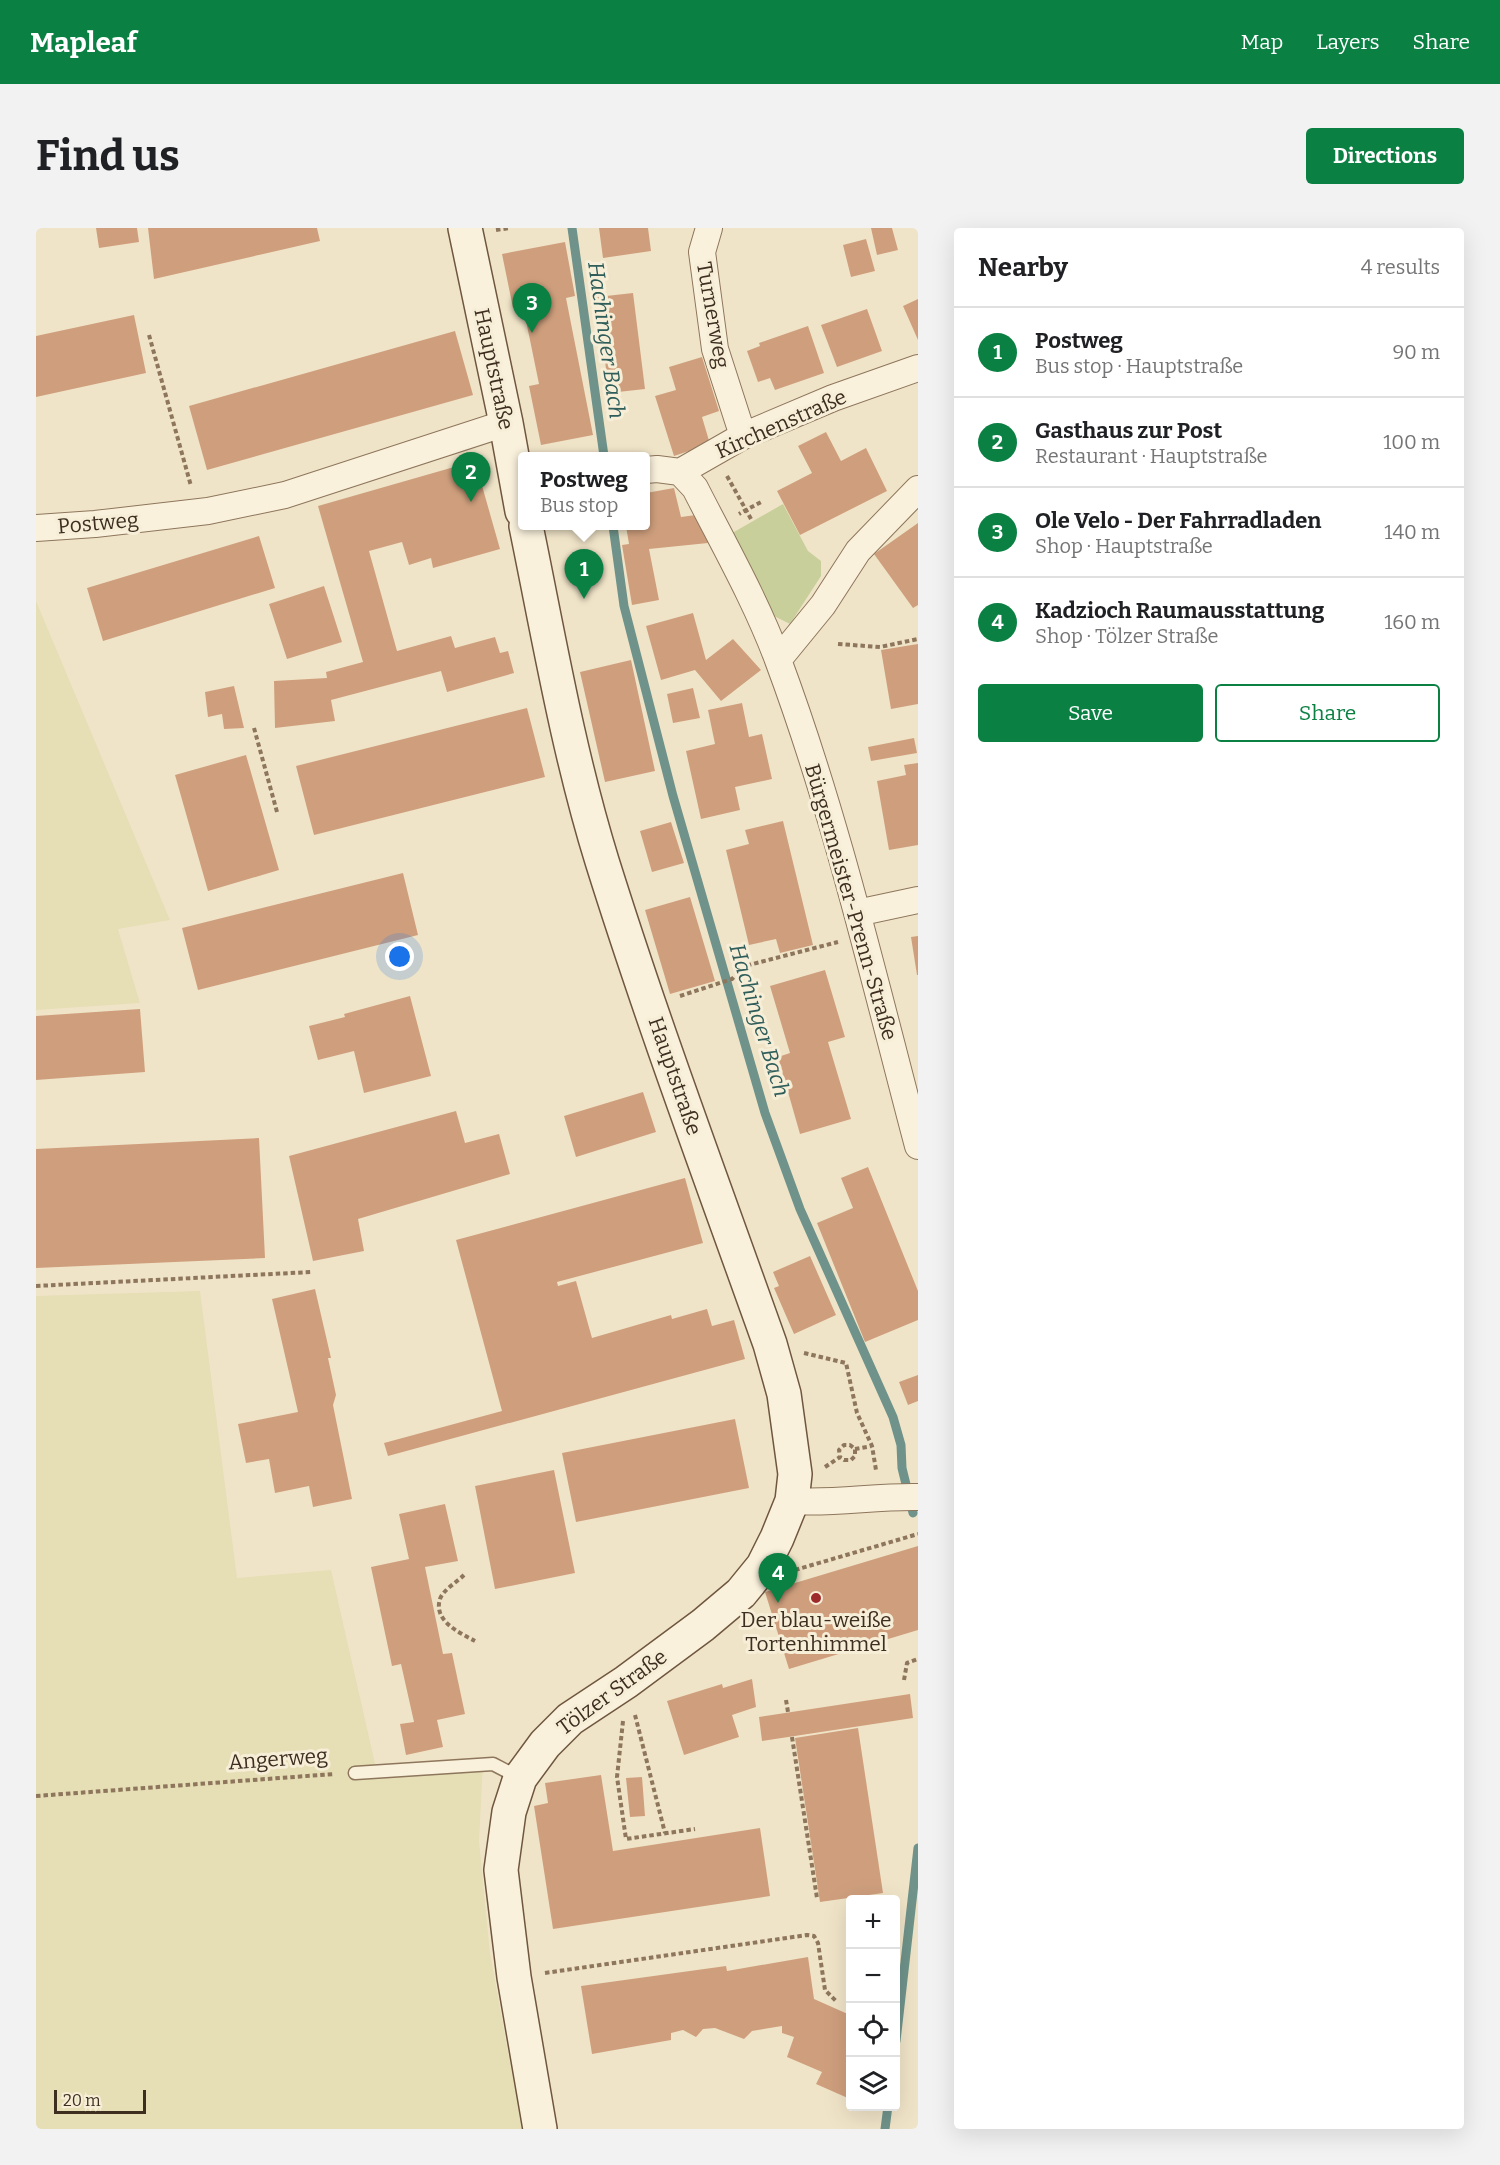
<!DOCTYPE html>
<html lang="en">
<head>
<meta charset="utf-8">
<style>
	:root { --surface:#fff; --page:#f2f2f2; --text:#202124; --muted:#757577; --line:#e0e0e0; --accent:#0b8043 }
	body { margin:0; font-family:Bitter,serif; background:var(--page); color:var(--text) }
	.controls { position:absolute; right:18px; bottom:18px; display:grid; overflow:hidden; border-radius:6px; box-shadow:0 6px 24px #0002 }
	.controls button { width:54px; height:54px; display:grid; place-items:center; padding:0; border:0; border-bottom:2px solid var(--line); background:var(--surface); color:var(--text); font:30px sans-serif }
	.scale { position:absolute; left:18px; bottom:15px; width:92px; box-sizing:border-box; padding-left:6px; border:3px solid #3d2e20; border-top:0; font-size:16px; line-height:21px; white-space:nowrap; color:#3d2e20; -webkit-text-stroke:4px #f7eed8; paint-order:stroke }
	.you { position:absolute; left:364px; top:729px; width:21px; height:21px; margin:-15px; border:4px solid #fff; border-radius:50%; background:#1a73e8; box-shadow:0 0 0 9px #1a73e833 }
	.badge { display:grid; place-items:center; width:39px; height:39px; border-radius:50%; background:var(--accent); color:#fff; font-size:20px; font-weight:700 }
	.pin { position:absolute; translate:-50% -50px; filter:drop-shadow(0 2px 3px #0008) }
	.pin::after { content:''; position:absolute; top:32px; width:21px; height:18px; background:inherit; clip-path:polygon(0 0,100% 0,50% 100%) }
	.popup { position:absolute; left:482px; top:224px; width:132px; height:78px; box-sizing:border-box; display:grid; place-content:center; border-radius:6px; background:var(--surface); filter:drop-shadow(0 2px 4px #0005); font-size:20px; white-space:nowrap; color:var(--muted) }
	.popup b { font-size:22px; color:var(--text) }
	.popup::after { content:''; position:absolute; left:50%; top:100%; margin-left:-12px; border:12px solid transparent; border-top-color:var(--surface) }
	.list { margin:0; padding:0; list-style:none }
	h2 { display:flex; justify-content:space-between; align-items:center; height:78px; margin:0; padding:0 24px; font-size:26px }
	h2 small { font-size:20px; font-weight:400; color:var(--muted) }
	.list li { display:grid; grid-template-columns:39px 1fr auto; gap:18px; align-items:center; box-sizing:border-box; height:90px; padding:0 24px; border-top:2px solid var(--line) }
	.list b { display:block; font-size:22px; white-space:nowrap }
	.list p { margin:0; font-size:20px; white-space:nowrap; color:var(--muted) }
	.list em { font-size:20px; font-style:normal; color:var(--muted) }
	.actions { display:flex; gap:12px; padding:18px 24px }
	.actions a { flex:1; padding:14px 0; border:2px solid var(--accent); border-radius:6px; text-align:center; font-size:21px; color:var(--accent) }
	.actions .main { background:var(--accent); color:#fff }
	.icon { flex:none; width:33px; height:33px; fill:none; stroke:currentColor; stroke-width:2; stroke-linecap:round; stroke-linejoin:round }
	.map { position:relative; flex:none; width:882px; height:1901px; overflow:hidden; border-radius:6px }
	header { display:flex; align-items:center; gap:36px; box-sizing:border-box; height:84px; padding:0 30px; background:var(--accent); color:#fff }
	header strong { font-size:28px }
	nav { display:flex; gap:33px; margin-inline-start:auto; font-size:21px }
	.intro { display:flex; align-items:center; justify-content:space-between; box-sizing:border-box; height:144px; padding:0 36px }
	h1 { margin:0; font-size:42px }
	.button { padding:15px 27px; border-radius:6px; background:var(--accent); color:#fff; font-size:21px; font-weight:700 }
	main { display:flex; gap:36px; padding:0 36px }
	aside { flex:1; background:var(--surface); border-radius:6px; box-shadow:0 6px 24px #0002 }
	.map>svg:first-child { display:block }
	.farmland { fill:#e6deb5 }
	.green { fill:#c9cf9b }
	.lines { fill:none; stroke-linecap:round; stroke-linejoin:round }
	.stream { stroke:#6f938a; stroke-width:9 }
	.building { fill:#cf9f7d }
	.lane-casing { stroke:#8d765c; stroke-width:15 }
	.street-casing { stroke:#8d765c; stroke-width:28 }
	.secondary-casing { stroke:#6f573f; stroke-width:36 }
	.path { stroke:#8d765c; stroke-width:4; stroke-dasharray:4.5 3; stroke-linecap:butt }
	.lane { stroke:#faf1dc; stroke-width:12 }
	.street { stroke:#faf1dc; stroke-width:26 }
	.secondary { stroke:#faf1dc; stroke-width:33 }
	.poi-dot { fill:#9e2a2b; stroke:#f7eed8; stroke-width:2 }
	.labels { text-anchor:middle; stroke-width:6; stroke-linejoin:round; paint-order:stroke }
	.street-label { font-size:21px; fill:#3d2e20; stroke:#f7eed8 }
	.poi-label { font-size:21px; fill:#3d2e20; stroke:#f7eed8 }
	.water-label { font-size:22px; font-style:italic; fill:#2f5d5a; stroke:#f7eed8 }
</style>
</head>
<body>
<header>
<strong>Mapleaf</strong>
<nav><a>Map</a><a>Layers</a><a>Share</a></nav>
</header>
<div class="intro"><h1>Find us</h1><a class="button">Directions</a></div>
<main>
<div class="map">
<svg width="882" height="1901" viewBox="0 0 882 1901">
	<rect width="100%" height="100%" fill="#f0e4c8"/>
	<path class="farmland" d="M0,373L134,692L82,701L104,775L0,782Z
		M164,1063L201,1350L295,1342L340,1540L447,1534L443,1613L454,1725L486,1901H0V1068Z"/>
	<path class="green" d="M747,276L772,323L785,333V348L754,396L738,388L691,308Z"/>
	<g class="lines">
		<path class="stream" d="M536,0L568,228
			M577,298L588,378L637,568L729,885L764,981L857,1189L865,1217L866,1240L877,1285
			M860,1813L882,1620
			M849,1901L852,1878"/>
	</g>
	<path class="building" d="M60,0H101L103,14L63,20Z
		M112,0H281L284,13L118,51Z
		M563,0H612L615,23L567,30Z
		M835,0H856L862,22L841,27Z
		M830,11L839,43L815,49L807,17Z
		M529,14L539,68L530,70L557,207L505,217L493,158L503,156L487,78L477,80L466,26Z
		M597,65L609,161L573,165L561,69Z
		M882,71V112L867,78Z
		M831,81L846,123L801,139L785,97Z
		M98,87L110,145L0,169V108Z
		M772,98L788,145L739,162L734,150L722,154L711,123L724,118L723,115Z
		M419,103L437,167L171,242L153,178Z
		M666,129L683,183L666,189L674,216L638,228L619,168L640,162L633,139Z
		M790,204L805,233L830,220L851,263L764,307L741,263L776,245L762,218Z
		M439,233L464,321L397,340L395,330L373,337L366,314L333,323L361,423L415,408L419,420L459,409L464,425L472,423L478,445L411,464L405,443L295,472L299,493L239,500L238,453L291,450L290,444L327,434L282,278Z
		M638,260L645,289L660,287L672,315L613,321L623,372L596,377L586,317L593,316L590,298H610V265Z
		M882,295V377L877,380L838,326Z
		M223,308L239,360L67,413L51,360Z
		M288,358L306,414L251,431L233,376Z
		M657,385L670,432L697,411L725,442L685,473L659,442L625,452L610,398Z
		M882,416V476L855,481L845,422Z
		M595,432L619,543L569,554L544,444Z
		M198,458L208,500L188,501L186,486L172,489L169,464Z
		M657,460L664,490L637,495L631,466Z
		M706,475L713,509L726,506L736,551L699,559L704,582L665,591L650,523L679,516L672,482Z
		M491,480L509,549L278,607L260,538Z
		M878,510L881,525L835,533L832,519Z
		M210,527L243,642L172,663L139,547Z
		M882,535V617L853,622L841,553L870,547L868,537Z
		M747,593L777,717L744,725L740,711L713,717L690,622L713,616L709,602Z
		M635,594L648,635L616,644L604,603Z
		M367,645L382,707L162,762L146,700Z
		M654,669L679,753L634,766L609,682Z
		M882,708V747H881L875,709Z
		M789,742L809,809L792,814L815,891L764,906L742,829L754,825L734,758Z
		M374,768L395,848L328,865L318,823L282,832L273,798L309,789L308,786Z
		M104,781L109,844L0,852V788Z
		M607,864L620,904L540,929L528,888Z
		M420,883L429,915L463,906L474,946L322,991L328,1023L277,1033L253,928Z
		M223,910L229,1030L0,1040V921Z
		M832,939L882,1063V1092L829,1114L781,995L817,980L805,950Z
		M649,950L667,1015L521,1054L522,1058L540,1053L556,1110L635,1087L636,1091L671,1081L676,1098L698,1092L709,1131L352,1228L348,1215L466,1183L420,1012Z
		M774,1028L800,1087L758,1106L738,1060L743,1058L737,1044Z
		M279,1061L295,1130H292L300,1167L297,1177L316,1271L277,1279L273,1258L239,1265L233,1231L210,1235L202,1196L262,1184L236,1071Z
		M882,1147V1173L872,1177L863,1154Z
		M699,1191L713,1260L540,1294L526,1225Z
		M518,1242L539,1345L459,1361L439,1258Z
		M409,1276L422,1333L389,1339L407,1426L416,1425L429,1486L401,1492L407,1519L370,1527L364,1496L378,1494L365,1436L356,1438L335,1339L373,1331L363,1286Z
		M882,1318V1402L753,1441L729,1364Z
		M716,1451L720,1479L696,1487L703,1509L648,1527L631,1473L686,1456L687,1460Z
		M874,1466L877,1490L726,1513L723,1489Z
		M822,1500L847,1665L784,1674L759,1510Z
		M565,1547L577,1623L724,1600L734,1668L517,1701L498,1578L512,1575L509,1555Z
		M606,1549L609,1588L594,1589L590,1550Z
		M772,1729L778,1771L814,1787V1871L780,1856L786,1844L751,1829L758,1809L746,1805V1798L716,1803L708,1811L679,1800L667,1801L660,1809L647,1802L635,1805V1812L556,1826L545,1758L690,1738L691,1743Z"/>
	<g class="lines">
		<defs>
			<path id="lane" d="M319,1545L457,1536L482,1549"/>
			<path id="street" d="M673,0L666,24L679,121L707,208
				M610,242L621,241L644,244L707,208L797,170L882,140
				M644,244L659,260C688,317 720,373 742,432C801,590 839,756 882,918
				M0,300L59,296L172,283L249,267L470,195
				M742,432L787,377L822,323L882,261
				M821,685L882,672
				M756,1273C798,1276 840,1268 882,1269"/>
			<path id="secondary" d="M429,0L470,195L486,283
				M490,298C513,410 532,523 566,633C617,796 677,956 734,1116L748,1166L759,1246L756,1273L741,1310L727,1338L705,1365L667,1397L590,1454L534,1491L509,1516L484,1550L473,1584L465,1642L478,1749L504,1901"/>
		</defs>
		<use href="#lane" class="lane-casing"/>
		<use href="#street" class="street-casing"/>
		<use href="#secondary" class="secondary-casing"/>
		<path class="path" d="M460,2L474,0
			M113,107L155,258
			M691,248L710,282L703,286
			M715,291L710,282L727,273
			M802,416L844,419L882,411
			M218,500L241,584
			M644,768L696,751L709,738L802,714
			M0,1058L275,1044
			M768,1125L810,1135L821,1185L836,1218L840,1242
			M819,1221L836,1218
			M789,1239L804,1229L803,1222L808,1217H814L819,1221V1228L815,1232H808L804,1229
			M759,1342L882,1306
			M428,1347C421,1354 407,1362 404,1371C397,1393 424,1405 439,1413
			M868,1452L871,1435L882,1431
			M750,1472L752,1484
			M599,1487L629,1605
			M587,1493L581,1549L590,1611L659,1601
			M756,1509L781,1670
			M0,1568L298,1546
			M509,1745L771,1707L778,1708L782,1715L789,1762L800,1773"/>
		<use href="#lane" class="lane"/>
		<use href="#street" class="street"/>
		<use href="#secondary" class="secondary"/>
	</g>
	<circle class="poi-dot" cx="780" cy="1370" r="6"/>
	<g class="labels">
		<g class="street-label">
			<text transform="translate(677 87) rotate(80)" y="7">Turnerweg</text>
			<text transform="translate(458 141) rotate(78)" y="7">Hauptstraße</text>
			<text transform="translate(745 196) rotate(-24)" y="7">Kirchenstraße</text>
			<text transform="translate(62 295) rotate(-5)" y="7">Postweg</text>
			<text transform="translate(815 674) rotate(74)" y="7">Bürgermeister-Prenn-Straße</text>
			<text transform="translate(639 848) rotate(71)" y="7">Hauptstraße</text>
			<text transform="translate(576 1464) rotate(-36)" y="7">Tölzer Straße</text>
			<text transform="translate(242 1531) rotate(-4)" y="7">Angerweg</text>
		</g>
		<g class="poi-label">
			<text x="780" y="1399">Der blau-weiße<tspan x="780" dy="24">Tortenhimmel</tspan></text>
		</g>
		<g class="water-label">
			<text transform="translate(571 112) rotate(82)" y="8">Hachinger Bach</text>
			<text transform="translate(724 792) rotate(73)" y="8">Hachinger Bach</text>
		</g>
	</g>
</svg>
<div class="controls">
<button>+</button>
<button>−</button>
<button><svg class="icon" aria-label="locate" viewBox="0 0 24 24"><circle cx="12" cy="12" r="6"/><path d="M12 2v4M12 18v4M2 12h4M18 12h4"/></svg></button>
<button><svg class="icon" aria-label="layers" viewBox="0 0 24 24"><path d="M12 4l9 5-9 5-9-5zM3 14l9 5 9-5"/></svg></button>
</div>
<div class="scale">20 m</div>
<div class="you"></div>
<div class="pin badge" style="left:548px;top:371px">1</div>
<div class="popup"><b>Postweg</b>Bus stop</div>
<div class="pin badge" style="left:435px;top:274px">2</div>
<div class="pin badge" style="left:496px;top:105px">3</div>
<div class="pin badge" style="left:742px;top:1375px">4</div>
</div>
<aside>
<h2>Nearby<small>4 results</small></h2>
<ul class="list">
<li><span class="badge">1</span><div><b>Postweg</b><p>Bus stop · Hauptstraße</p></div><em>90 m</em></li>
<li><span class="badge">2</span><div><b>Gasthaus zur Post</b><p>Restaurant · Hauptstraße</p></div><em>100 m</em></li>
<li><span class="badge">3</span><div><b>Ole Velo - Der Fahrradladen</b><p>Shop · Hauptstraße</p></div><em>140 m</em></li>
<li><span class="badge">4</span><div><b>Kadzioch Raumausstattung</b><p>Shop · Tölzer Straße</p></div><em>160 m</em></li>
</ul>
<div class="actions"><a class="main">Save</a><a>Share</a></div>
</aside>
</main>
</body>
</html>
